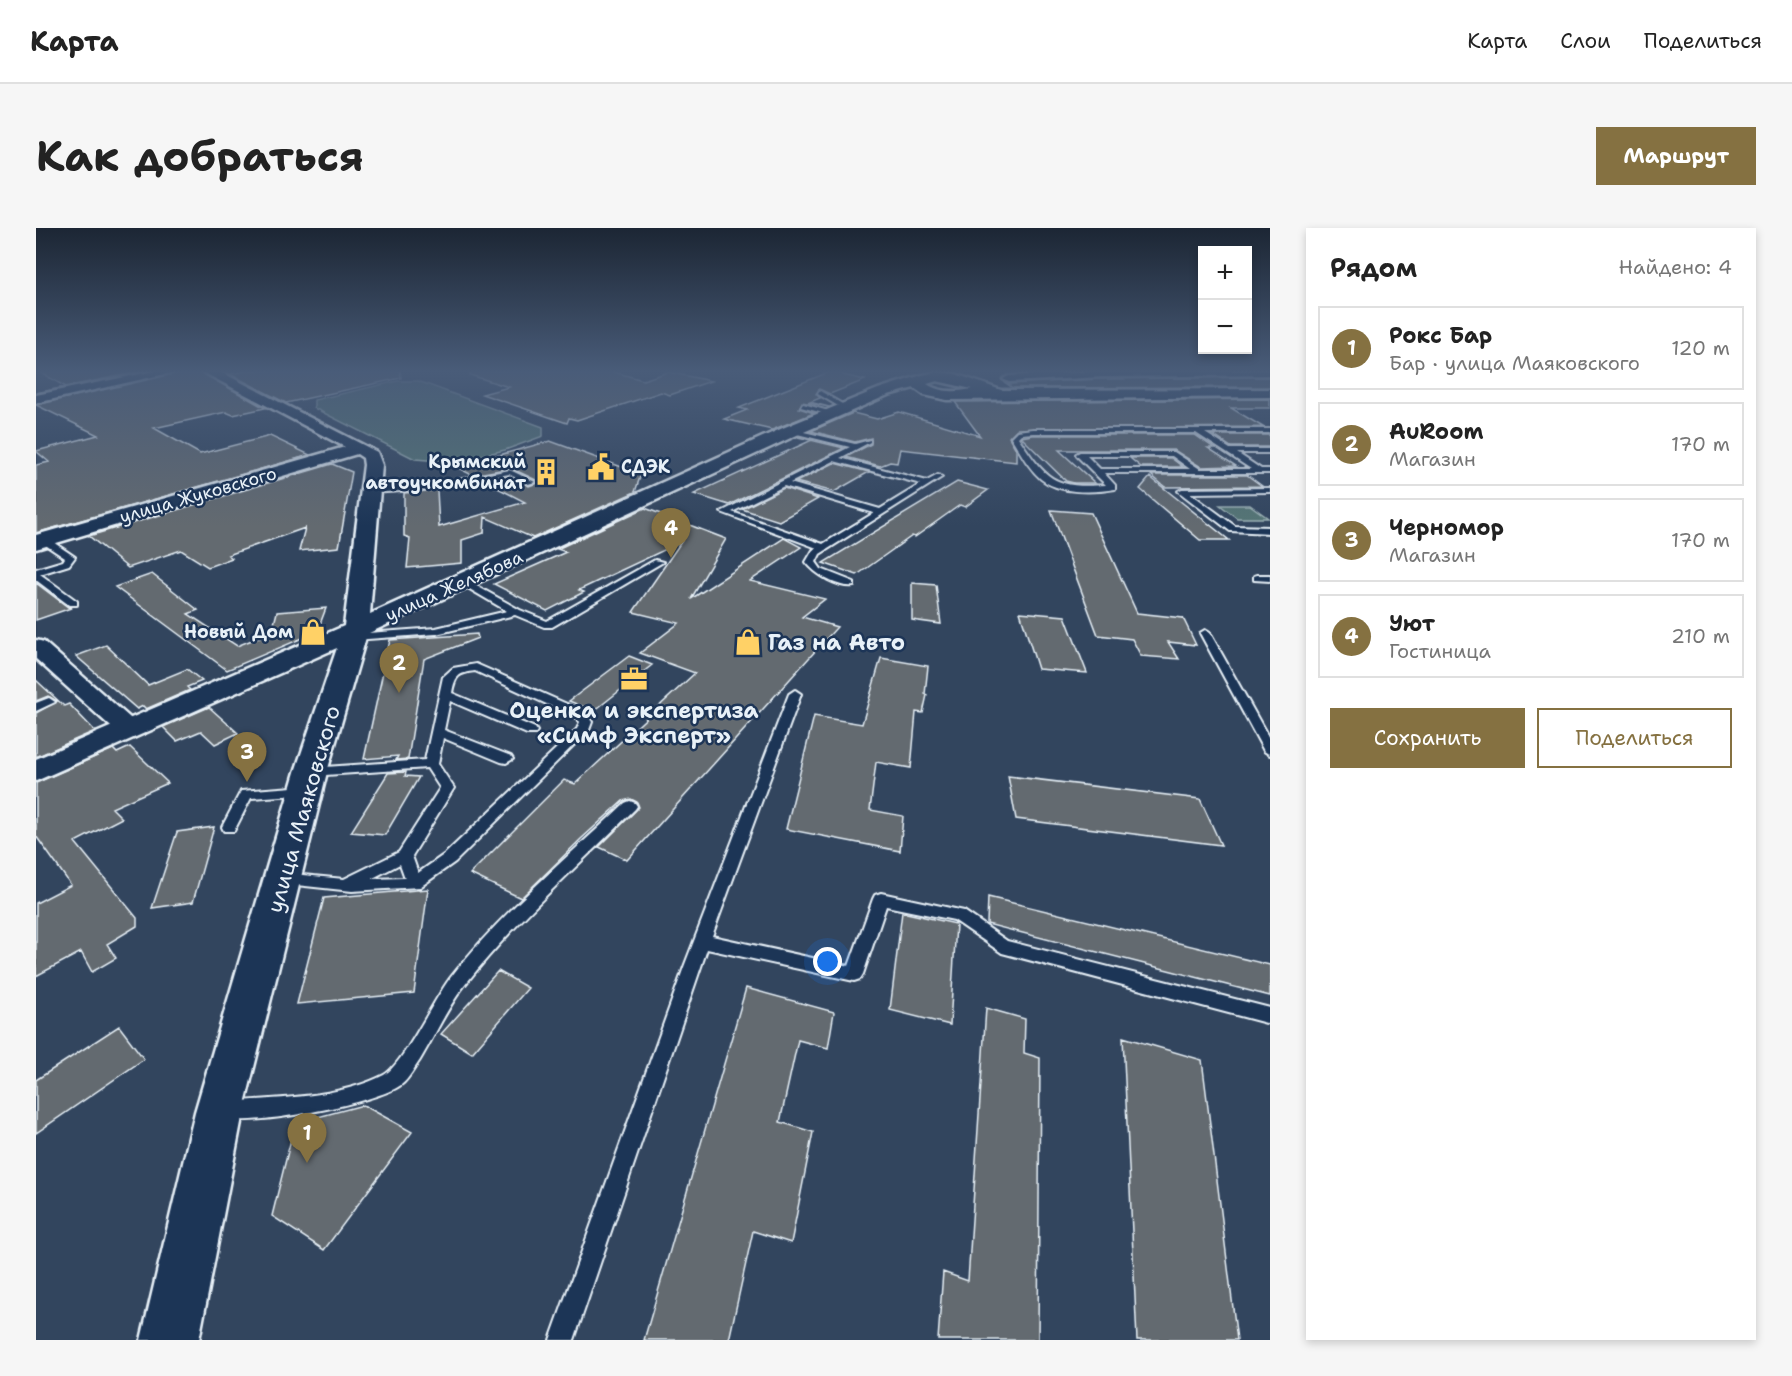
<!DOCTYPE html>
<html lang="ru">
<head>
<meta charset="utf-8">
<style>
	:root { --surface:#fff; --page:#f6f6f6; --text:#222; --muted:#767676; --line:#e0e0e0; --accent:#857141 }
	body { margin:0; font-family:"Shantell Sans",sans-serif; background:var(--page); color:var(--text) }
	.controls { position:absolute; right:18px; top:18px; display:grid; overflow:hidden; border-radius:0px; box-shadow:0 3px 9px #0003 }
	.controls button { width:54px; height:54px; display:grid; place-items:center; padding:0; border:0; border-bottom:2px solid var(--line); background:var(--surface); color:var(--text); font:30px sans-serif }
	.you { position:absolute; left:792px; top:734px; width:21px; height:21px; margin:-15px; border:4px solid #fff; border-radius:50%; background:#1a73e8; box-shadow:0 0 0 9px #1a73e833 }
	.badge { display:grid; place-items:center; width:39px; height:39px; border-radius:50%; background:var(--accent); color:#fff; font-size:20px; font-weight:700 }
	.pin { position:absolute; translate:-50% -50px; filter:drop-shadow(0 2px 3px #0008) }
	.pin::after { content:''; position:absolute; top:32px; width:21px; height:18px; background:inherit; clip-path:polygon(0 0,100% 0,50% 100%) }
	.list { margin:0; padding:0; list-style:none }
	h2 { display:flex; justify-content:space-between; align-items:center; height:78px; margin:0; padding:0 24px; font-size:26px }
	h2 small { font-size:20px; font-weight:400; color:var(--muted) }
	.list li { display:grid; grid-template-columns:39px 1fr auto; gap:18px; align-items:center; box-sizing:border-box; height:84px; margin:0 12px 12px; padding:0 12px; border:2px solid var(--line); border-radius:0px }
	.list b { display:block; font-size:22px; white-space:nowrap }
	.list p { margin:0; font-size:20px; white-space:nowrap; color:var(--muted) }
	.list em { font-size:20px; font-style:normal; color:var(--muted) }
	.actions { display:flex; gap:12px; padding:18px 24px }
	.actions a { flex:1; padding:14px 0; border:2px solid var(--accent); border-radius:0px; text-align:center; font-size:21px; color:var(--accent) }
	.actions .main { background:var(--accent); color:#fff }
	.map { position:relative; flex:none; width:1234px; height:1112px; overflow:hidden; border-radius:0px }
	header { display:flex; align-items:center; gap:36px; box-sizing:border-box; height:84px; padding:0 30px; background:var(--surface); border-bottom:2px solid var(--line) }
	header strong { font-size:28px }
	nav { display:flex; gap:33px; margin-inline-start:auto; font-size:21px }
	.intro { display:flex; align-items:center; justify-content:space-between; box-sizing:border-box; height:144px; padding:0 36px }
	h1 { margin:0; font-size:42px }
	.button { padding:15px 27px; border-radius:0px; background:var(--accent); color:#fff; font-size:21px; font-weight:700 }
	main { display:flex; gap:36px; padding:0 36px }
	aside { flex:1; background:var(--surface); border-radius:0px; box-shadow:0 3px 9px #0003 }
	.map>svg:first-child { display:block }
	.green { fill:#547575; stroke:#9eb3b6; stroke-width:1.5 }
	.building { fill:#636a6f; stroke:#e8f1f8; stroke-width:1.5 }
	.lines { fill:none; stroke-linecap:round; stroke-linejoin:round }
	.service-casing { stroke:#e8f1f8; stroke-width:4 }
	.minor-casing { stroke:#e8f1f8; stroke-width:5 }
	.secondary-casing { stroke:#e8f1f8; stroke-width:5 }
	.service { fill:#1d3557; fill-rule:evenodd }
	.minor { fill:#1d3557; fill-rule:evenodd }
	.secondary { fill:#1d3557; fill-rule:evenodd }
	.labels { text-anchor:middle; stroke-width:5; stroke-linejoin:round; paint-order:stroke }
	.far-poi-label { font-size:18px; font-weight:bold; fill:#e8f1f8; stroke:#1d3557; text-anchor:end }
	.far-street-label { font-size:18px; fill:#e8f1f8; stroke:#1d3557 }
	.poi-label { font-size:22px; font-weight:bold; fill:#e8f1f8; stroke:#1d3557; text-anchor:start }
	.street-label { font-size:22px; fill:#e8f1f8; stroke:#1d3557 }
</style>
</head>
<body>
<header>
<strong>Карта</strong>
<nav><a>Карта</a><a>Слои</a><a>Поделиться</a></nav>
</header>
<div class="intro"><h1>Как добраться</h1><a class="button">Маршрут</a></div>
<main>
<div class="map">
<svg width="1234" height="1112" viewBox="0 0 1234 1112">
	<rect width="100%" height="100%" fill="#32455e"/>
	<filter id="ink" filterUnits="userSpaceOnUse"><feTurbulence type="fractalNoise" baseFrequency=".0167" numOctaves="2"/><feDisplacementMap in="SourceGraphic" scale="12" xChannelSelector="R" yChannelSelector="G"/><feConvolveMatrix kernelMatrix="1 2 1 2 8 2 1 2 1" color-interpolation-filters="sRGB"/></filter>
	<g filter="url(#ink)">
		<path class="green" d="M362,153H382L507,199V208L469,222L416,234L379,231L278,180V172Z
			M1184,277H1214L1232,290H1201Z"/>
		<path class="building" d="M0,142H111L0,165L30,159Z
			M149,142H161L229,180L197,187L190,184L118,200L164,226L234,208L274,227L0,305V237L13,234L0,223L62,207L0,177Z
			M215,142H364L365,150L250,175L194,146Z
			M435,142H571L607,152L632,144L675,153L634,167L625,164L541,192L533,190L531,195L446,166L473,159L434,147Z
			M798,142H807V147L829,152L794,166L783,161L780,166L784,170L774,174L793,179L766,174L763,180L778,185L736,202L688,191L711,182L703,180Z
			M1234,149V159L977,160L968,154L973,156L1064,151Z
			M1234,171V180H1195L1227,199L981,201L973,209L980,221V234L864,221L861,235L854,234L844,238L810,229L835,216V210L819,214L775,203L817,185L841,191L863,184L944,208L919,174Z
			M997,207H1159L1178,220H1172L1200,238L1165,239L1138,222H1023L1059,255H1038L1030,253L985,209Z
			M1177,207H1234V219H1195Z
			M762,209L808,220L693,277L658,266L776,212Z
			M514,213L605,246L599,264L497,310L449,289L448,305L426,312V335L371,340L374,310L368,308V265L401,262L403,299L489,274L448,253L473,248L493,258L501,255L500,252L475,240L436,247L420,239Z
			M1094,230H1135L1147,239H1105Z
			M798,235L833,244L798,264L760,254Z
			M296,236L316,244L303,319L263,323L269,300L192,327L196,330L172,339L145,322L92,340L53,308Z
			M1115,247H1211L1226,258L1129,259Z
			M1114,249L1193,312H1164L1104,261Z
			M921,254L952,262L929,279L924,277L879,309L876,308L821,347L787,335Z
			M748,260L782,271L743,293L706,281Z
			M609,280L690,311L655,371L748,310L765,319L714,353L789,371L766,389L801,399L591,632L563,619L603,579L601,574L595,571L587,573L545,611L485,670L434,646L528,552L539,556L659,445L604,425L643,395L597,384L645,314L543,362L548,364L511,383L458,356L530,324L521,321Z
			M1015,282L1055,285L1101,385L1147,390L1160,417L1132,414L1143,431L1105,428L1096,411L1062,407Z
			M116,346L162,382L152,386L201,418L236,404L241,384L290,380L281,404L191,442L79,359Z
			M0,355L32,379L35,380L0,392Z
			M876,355L900,357L905,396L876,392Z
			M984,384L1029,388L1051,445L1002,441Z
			M441,406L442,410L388,431L372,531L360,532L362,528L328,531L354,412Z
			M70,417L112,457L151,441L166,453L151,459L154,462L110,481L107,478L101,481L40,428Z
			M593,428L616,437L558,483L533,473Z
			M845,430L892,438L889,466L891,467L887,485L880,484L875,540L840,534L834,582L867,588L864,623L750,601L778,488L826,496Z
			M0,452L28,478L33,476L59,503L0,529V485L21,473L12,468L0,473Z
			M173,479L202,505L179,516L165,503L141,513L127,499Z
			M94,519L132,555L76,580L86,590L39,614L101,690V698L71,716L80,730L56,744L45,724L0,748V675L35,657L0,608V555L77,521L81,525Z
			M370,544L369,548L383,549L349,607L315,604L352,545Z
			M972,548L1164,571L1185,617L980,591Z
			M178,599L157,674L116,680L141,604Z
			M392,661L378,765L261,776L288,670Z
			M952,669L1234,737V768L951,696Z
			M866,684L920,696L914,797L854,782Z
			M462,743L492,760L436,825L405,806Z
			M710,760L798,784L792,820L762,812L744,894L777,904L755,1015L717,1003L693,1112H608Z
			M950,780L989,791L988,825L1004,830L1002,1112H902L907,1044L932,1053Z
			M83,798L108,831L0,905V852Z
			M1087,809L1166,832L1201,1112H1101Z
			M327,877L376,904L288,1022L236,988L259,895Z"/>
		<g class="lines">
			<defs>
				<path id="service" d="M784,163L813,180L814,181L809,182L782,166Z
					M767,176L800,185L801,186L798,188L765,179Z
					M755,201L819,216L834,212V214L804,230L891,253L902,247L906,249L784,326L780,334L785,341L818,354V358C802,360 780,347 770,334L777,322L781,320L685,284L814,219L753,204ZM798,233L885,256L844,281L754,255ZM748,258L838,285L787,316L696,284Z
					M997,201H1234V205H1169L1194,221H1234V225H1201L1225,241H1234V245H1068L1079,257V261C1057,265 1023,266 1005,251C992,240 984,223 975,209L981,203ZM997,205H1160L1215,241H1164L1138,224H1044L1040,226L1041,228L1070,257C1017,261 1010,251 982,209L985,206ZM1051,228H1136L1154,241H1064Z
					M474,242L499,254L492,256L473,246L395,261L336,265L332,263L336,261L395,257Z
					M1234,260V264L1154,265L1199,298L1234,299V305L1194,303L1142,263L1146,261Z
					M5,310H11L39,329L33,337L4,346L41,373V377H33L0,352V341L27,333L29,330L5,314Z
					M619,332L627,334L516,399H508L479,387L400,406L318,412L313,409L318,406L400,400L471,383L425,356V352L428,351L484,382L511,393Z
					M1221,347H1234V353L1218,352V348Z
					M1169,402L1174,405L1234,512V527L1228,523L1164,405Z
					M440,436L549,484L556,494L553,502L419,634L384,659L316,663L241,655L238,651L241,647L246,645L308,651L363,624L404,560L391,540L275,548L268,544L275,540L389,532L407,449L417,440ZM439,443L541,490L544,494L541,501L409,626L382,645L376,628L418,560L402,536L407,510L465,534L470,535L477,531L475,528L408,502L414,473L491,506H499L501,503L499,500L416,465C419,448 422,445 439,443ZM364,636L369,650L335,651Z
					M759,462L765,466L676,708L813,738L837,671L839,667L845,665L928,683L971,713L1234,780V796L966,725L918,692L850,678L827,746L824,751L818,753L671,721L538,1112H514L648,739L753,466Z
					M13,470L19,474L0,483V475Z
					M270,558L275,560L277,563L275,566L215,570L198,603H188L186,599L205,563Z
					M594,573L599,575L601,578L599,581C541,639 479,693 428,758C411,780 399,807 384,832C378,840 373,851 365,857C341,875 211,900 184,890L181,883L184,876L191,874C240,870 304,870 348,847C368,836 398,770 415,749C465,685 530,631 589,575Z"/>
				<path id="minor" d="M124,142H147L0,175V167Z
					M1234,142V147L1064,149L973,154L967,151L973,148L1064,143Z
					M0,412L8,414L102,497L105,502L102,507L93,510L84,507L0,431Z"/>
				<path id="secondary" d="M163,142H181L341,224L346,237L334,386L749,199L842,161L886,147L901,144L920,146L965,162L1234,161V169L911,172L888,167L878,160L852,167L761,207L331,406L291,544L207,884L163,1112H105L159,884L259,544L301,420L0,553V531L308,398L328,237L327,230L321,226L0,321V307L309,219ZM901,153L936,161C921,164 904,165 891,156Z"/>
			</defs>
			<use href="#service" class="service-casing"/>
			<use href="#minor" class="minor-casing"/>
			<use href="#secondary" class="secondary-casing"/>
			<use href="#service" class="service"/>
			<use href="#minor" class="minor"/>
			<use href="#secondary" class="secondary"/>
		</g>
	</g>
	<linearGradient id="sky" x2="0" y2="1"><stop stop-color="#1c2634"/><stop offset="0.48" stop-color="#495c79"/><stop offset="1" stop-color="#495c79" stop-opacity="0"/></linearGradient>
	<rect width="1234" height="298" fill="url(#sky)"/>
	<defs>
		<symbol id="civic-bare" viewBox="-9 -9 18 18"><path d="M-.6-6.5H3V-4.5H.6V-3L4-1V1h2V6H-6V1h2V-1L-.6-3ZM-1.2 2.5V6h2.4V2.5Z" fill="#ffd166" stroke="#1d3557" stroke-width="2.5" paint-order="stroke"/></symbol>
		<symbol id="building-bare" viewBox="-9 -9 18 18"><path d="M-4-6H4V6H1V3H-1V6H-4ZM-2.5-4.3h1.7v1.8h-1.7ZM.8-4.3h1.7v1.8H.8ZM-2.5-1h1.7V.8h-1.7ZM.8-1h1.7V.8H.8Z" fill="#ffd166" stroke="#1d3557" stroke-width="2.5" paint-order="stroke"/></symbol>
		<symbol id="shop-bare" viewBox="-9 -9 18 18"><path d="M-5-2.5h2.3a2.7 3.5 0 0 1 5.4 0H5L5.5 6h-11ZM-1.5-2.5h3a1.5 2.3 0 0 0-3 0Z" fill="#ffd166" stroke="#1d3557" stroke-width="2.5" paint-order="stroke"/></symbol>
		<symbol id="office-bare" viewBox="-9 -9 18 18"><path d="M-6-3h4V-5.5h4V-3h4V5H-6ZM-1-4.5V-3h2v-1.5ZM-6 0V1H6V0Z" fill="#ffd166" stroke="#1d3557" stroke-width="2.5" paint-order="stroke"/></symbol>
	</defs>
	<g fill-rule="evenodd">
		<use href="#civic-bare" x="546" y="220" width="38" height="38"/>
		<use href="#building-bare" x="491" y="225" width="38" height="38"/>
		<use href="#shop-bare" x="258" y="385" width="38" height="38"/>
		<use href="#shop-bare" x="693" y="395" width="38" height="38"/>
		<use href="#office-bare" x="579" y="432" width="38" height="38"/>
	</g>
	<g class="labels">
		<g class="far-poi-label">
			<text x="490" y="240">Крымский<tspan x="490" dy="21">автоучкомбинат</tspan></text>
			<text x="585" y="245" text-anchor="start">СДЭК</text>
			<text x="257" y="410">Новый Дом</text>
		</g>
		<g class="far-street-label">
			<text transform="translate(162 267) rotate(-16)" y="6">улица Жуковского</text>
			<text transform="translate(418 358) rotate(-24)" y="6">улица Желябова</text>
		</g>
		<g class="poi-label">
			<text x="732" y="422">Газ на Авто</text>
			<text x="598" y="490" text-anchor="middle">Оценка и экспертиза<tspan x="598" dy="25">«Симф Эксперт»</tspan></text>
		</g>
		<g class="street-label">
			<text transform="translate(267 581) rotate(-74)" y="8">улица Маяковского</text>
		</g>
	</g>
</svg>
<div class="controls">
<button>+</button>
<button>−</button>
</div>
<div class="you"></div>
<div class="pin badge" style="left:271px;top:935px">1</div>
<div class="pin badge" style="left:363px;top:465px">2</div>
<div class="pin badge" style="left:211px;top:554px">3</div>
<div class="pin badge" style="left:635px;top:330px">4</div>
</div>
<aside>
<h2>Рядом<small>Найдено: 4</small></h2>
<ul class="list">
<li><span class="badge">1</span><div><b>Рокс Бар</b><p>Бар · улица Маяковского</p></div><em>120 m</em></li>
<li><span class="badge">2</span><div><b>AuRoom</b><p>Магазин</p></div><em>170 m</em></li>
<li><span class="badge">3</span><div><b>Черномор</b><p>Магазин</p></div><em>170 m</em></li>
<li><span class="badge">4</span><div><b>Уют</b><p>Гостиница</p></div><em>210 m</em></li>
</ul>
<div class="actions"><a class="main">Сохранить</a><a>Поделиться</a></div>
</aside>
</main>
</body>
</html>
